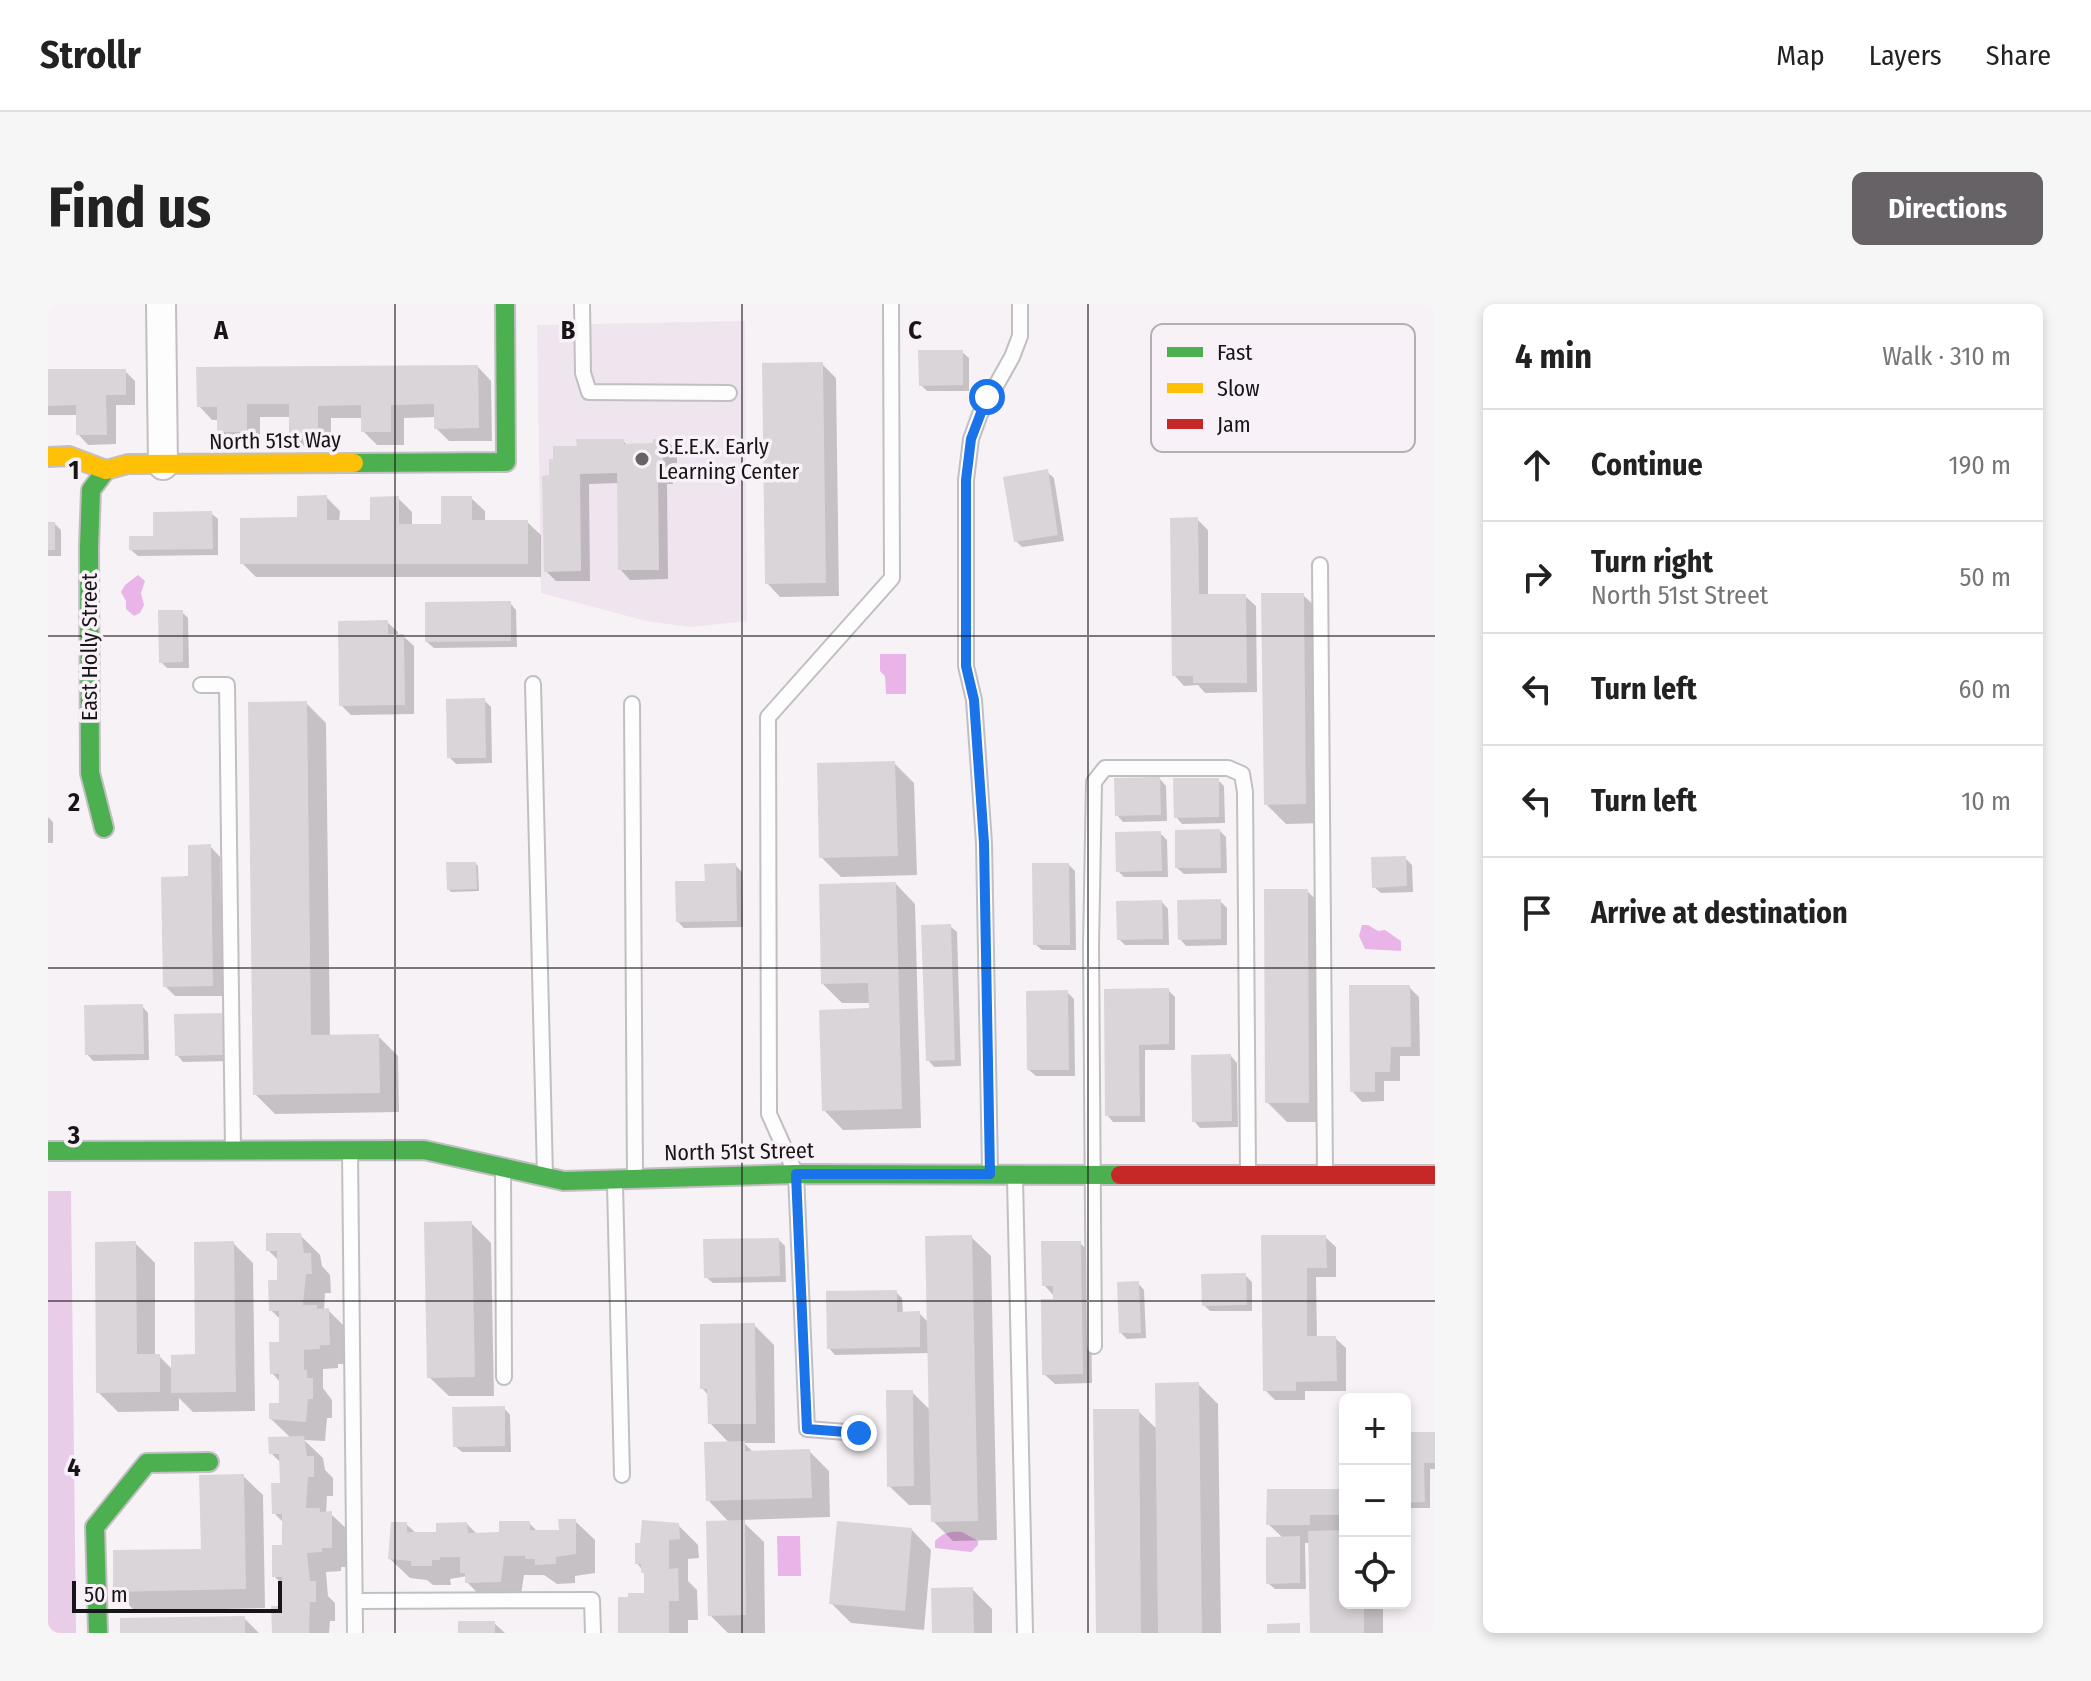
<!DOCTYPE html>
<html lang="en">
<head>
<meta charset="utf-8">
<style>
	:root { --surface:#fff; --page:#f6f6f6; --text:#222; --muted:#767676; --line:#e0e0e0; --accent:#666266 }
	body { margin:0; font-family:"Fira Sans Condensed",sans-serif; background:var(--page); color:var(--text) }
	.controls { position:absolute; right:24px; bottom:24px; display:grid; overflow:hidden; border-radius:12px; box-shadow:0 4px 12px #0003 }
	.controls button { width:72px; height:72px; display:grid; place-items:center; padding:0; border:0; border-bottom:2px solid var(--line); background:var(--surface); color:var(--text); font:40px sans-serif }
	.scale { position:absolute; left:24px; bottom:20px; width:210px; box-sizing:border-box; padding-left:8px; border:4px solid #181518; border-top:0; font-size:22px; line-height:28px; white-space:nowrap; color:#181518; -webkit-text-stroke:6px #f8f1f7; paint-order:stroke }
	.stop { position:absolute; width:24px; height:24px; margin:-18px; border:6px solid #1a73e8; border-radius:50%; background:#fff }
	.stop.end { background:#1a73e8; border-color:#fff; box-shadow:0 2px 8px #0008 }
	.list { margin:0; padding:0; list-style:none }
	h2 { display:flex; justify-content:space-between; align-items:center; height:104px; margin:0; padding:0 32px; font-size:34px }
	h2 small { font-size:26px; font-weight:400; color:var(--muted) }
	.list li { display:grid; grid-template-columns:52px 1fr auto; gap:24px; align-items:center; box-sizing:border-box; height:112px; padding:0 32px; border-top:2px solid var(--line) }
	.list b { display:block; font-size:30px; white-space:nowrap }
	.list p { margin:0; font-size:26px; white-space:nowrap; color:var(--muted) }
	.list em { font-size:26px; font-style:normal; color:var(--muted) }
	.icon { flex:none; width:44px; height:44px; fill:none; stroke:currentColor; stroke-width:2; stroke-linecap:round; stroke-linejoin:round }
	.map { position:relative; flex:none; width:1387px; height:1329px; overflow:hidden; border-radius:12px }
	header { display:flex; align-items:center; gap:48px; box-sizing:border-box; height:112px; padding:0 40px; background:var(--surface); border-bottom:2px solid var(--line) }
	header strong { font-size:38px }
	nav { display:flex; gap:44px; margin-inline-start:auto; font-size:28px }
	.intro { display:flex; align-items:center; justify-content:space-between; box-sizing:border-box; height:192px; padding:0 48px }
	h1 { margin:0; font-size:56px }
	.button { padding:20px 36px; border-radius:12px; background:var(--accent); color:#fff; font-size:28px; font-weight:700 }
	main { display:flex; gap:48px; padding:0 48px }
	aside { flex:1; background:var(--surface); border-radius:12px; box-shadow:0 4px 12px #0003 }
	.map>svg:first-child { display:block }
	.built { fill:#efe5ee }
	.green { fill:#e9cde8 }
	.water { fill:#e9b4e7 }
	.shadow { fill:#0003 }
	.building { fill:#d9d5d8 }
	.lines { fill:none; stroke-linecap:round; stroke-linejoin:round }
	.lane-casing { stroke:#c2bfc2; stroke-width:18 }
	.street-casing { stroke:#c2bfc2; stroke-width:32 }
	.fast-casing { stroke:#c2bfc2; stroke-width:22 }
	.slow-casing { stroke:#c2bfc2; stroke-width:22 }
	.jam-casing { stroke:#c2bfc2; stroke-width:22 }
	.lane { stroke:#fefdfe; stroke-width:14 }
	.street { stroke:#fefdfe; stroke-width:28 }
	.fast { stroke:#4caf50; stroke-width:18 }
	.slow { stroke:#ffc107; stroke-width:18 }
	.jam { stroke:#c62828; stroke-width:18 }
	.route { stroke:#1a73e8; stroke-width:10 }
	.grid { fill:none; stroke:#181518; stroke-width:2; stroke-opacity:0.55 }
	.poi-dot { fill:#666266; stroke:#f8f1f7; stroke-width:3 }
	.labels { text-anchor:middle; stroke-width:7; stroke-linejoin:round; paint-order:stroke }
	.street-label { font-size:22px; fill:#181518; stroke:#f8f1f7 }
	.poi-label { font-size:22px; fill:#181518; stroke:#f8f1f7; text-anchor:start }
	.key { fill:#f8f1f7; stroke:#b5afb4; stroke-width:2 }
	.key-label { font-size:22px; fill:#181518 }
	.grid-label { font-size:26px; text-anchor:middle; font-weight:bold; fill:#181518; stroke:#f8f1f7; stroke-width:7; stroke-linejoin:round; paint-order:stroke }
</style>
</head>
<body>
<header>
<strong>Strollr</strong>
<nav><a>Map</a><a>Layers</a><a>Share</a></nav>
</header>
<div class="intro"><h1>Find us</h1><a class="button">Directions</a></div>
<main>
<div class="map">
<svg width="1387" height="1329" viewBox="0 0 1387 1329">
	<rect width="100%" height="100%" fill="#f7f2f6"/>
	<path class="built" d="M697,17L699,317L642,323L598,317L493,289L489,21Z"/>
	<path class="green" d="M0,887H23L28,1329H0Z"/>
	<path class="water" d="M90,271L97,277L93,289L96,301L92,309L86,312L78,305V297L73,288L77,281Z
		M832,350H858V390H838L837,372L832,367Z
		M1314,621H1320L1330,627L1337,626L1353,637V647L1317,645L1311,632Z
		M914,1228L930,1237V1241L923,1248L887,1244V1237C895,1229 902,1227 914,1228Z
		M729,1232H752L753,1272H730Z"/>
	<path class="shadow" d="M914,48L921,54V87H879L873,81Z
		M774,60L788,74L791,292L732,293L719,279Z
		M430,63L443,77L444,137H401L388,124V113L356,114V141H329L315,127V114H283V141L256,142L243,128V113H212V141H184L171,128V116H164L151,102Z
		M0,67H77L87,77V101H68V140L40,141L30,130V111H0Z
		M575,137L580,142L607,141L619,137L629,147V159H624L625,180H619L620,275L582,276L572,265L571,179L541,180L542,277H508L498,267L503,173L531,144Z
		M999,168L1006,174L1016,237L974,243L968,237Z
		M278,193L292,207L291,218H324L350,194L364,208V222H395L423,194L437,207V218H479L493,231V273H208L194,259Z
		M163,209L170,215V251L90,252L83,246Z
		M1149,215L1160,226V292H1197L1208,302L1209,388L1157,389L1150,381L1136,382L1126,371Z
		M0,220H7L13,226V252H0Z
		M1255,291L1275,310L1277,519L1238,520L1218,500Z
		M462,299L468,306L469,343L386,344L379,338Z
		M134,308L140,314L141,364H119L113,358Z
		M339,318L350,328V332H355L366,342V410L303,411L293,401Z
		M436,396L443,403L444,459L408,460L401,453Z
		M258,399L278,419L282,733L330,732L350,752L351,808L227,810L207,790Z
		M846,459L866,479L869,571L793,573L773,553Z
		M1112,475L1118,482L1119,517L1075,518L1069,511Z
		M1170,476L1176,482L1177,519L1134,520L1128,513Z
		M0,513L5,518V539H0Z
		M1172,527L1178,533L1179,569L1136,570L1129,564Z
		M1112,529L1119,536L1120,573H1076L1070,567Z
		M162,542L172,553L175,692H127L117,682L142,574Z
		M1357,554L1364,561L1365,588L1333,589L1326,583Z
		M428,560L430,562L431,587L403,588L400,585Z
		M1021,561L1027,567L1028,646H994L987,640Z
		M688,562L694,568L695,623L636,624L630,618L659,579Z
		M848,580L867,600L873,824L795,826L776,806L823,706V699H794L775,680Z
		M1259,587L1279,606L1280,818H1239L1219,798Z
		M1172,597L1179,604V641L1138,642L1132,635Z
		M1114,598L1120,605L1121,641H1077L1071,635Z
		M902,622L909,628L913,762L886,763L880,756Z
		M1361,683L1371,693L1372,752H1352V777H1336V797L1314,798L1304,787Z
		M1120,686L1127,693V746H1097V818H1065L1059,811L1058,687Z
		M1019,688L1026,695L1027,772H988L981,766Z
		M94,702L100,709L101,756L45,757L39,750Z
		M175,711L182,718V757L135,758L129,751Z
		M1183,752L1189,759L1190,823L1152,824L1146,817Z
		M423,919L443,939L446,1092H401L381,1073Z
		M252,931L272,951L274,962L282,971L283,989H277L276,1007L280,1006L300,1026L301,1060H290V1064L275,1065V1084L284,1096V1114H279L277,1137L256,1136L275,1154L277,1166L285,1174V1192H279L278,1210H283L303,1229V1263H293V1267L278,1268L280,1292L287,1299V1317H282L281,1329H226L236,1304V1282L226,1272L236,1243V1219L226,1209L234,1181V1160L223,1149L243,1134L223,1115L234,1101L233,1079L224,1069L233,1040V1016L223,1006L231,978V957L220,946Z
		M923,933L943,952L949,1236L905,1237L885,1217V1201H861L841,1182L864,1088L882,1106L881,1049L787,1051L781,1044L848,988L854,994L855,1010L871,1009L881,1019Z
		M1215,933H1277L1288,943V973H1268L1269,1034H1287L1298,1044V1087H1257V1096H1227L1217,1086Z
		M731,936L737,942L738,978L665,979L658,973Z
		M87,939L107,959V1052H111L125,1066L149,1052L185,939L205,959L207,1107L145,1108L131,1094V1107L70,1108L50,1088Z
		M1032,939L1042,949L1044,1079L1007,1080L996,1070L1007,997L1006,992L996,981Z
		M1197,971L1204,978V1007H1162L1156,1001Z
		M1090,979L1096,986L1098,1034L1079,1035L1073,1029Z
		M706,1021L726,1041L727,1139H696L706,1149L761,1147L781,1167L782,1213L693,1216L716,1238L717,1329H680L662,1311L682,1219L660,1196L681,1139L662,1119L661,1092L654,1084Z
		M1150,1080L1170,1100L1173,1329H1050L1090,1107L1110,1126Z
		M456,1104L462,1111L463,1148H414L407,1142Z
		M1357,1130H1387V1165H1382V1204H1357Z
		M195,1172L215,1191L217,1304L87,1307L67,1287L155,1247Z
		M1297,1187V1299H1335V1329H1264L1263,1239H1257L1258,1285H1227L1220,1279L1235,1234L1220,1220Z
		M527,1217L547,1236V1269L527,1272V1279L509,1280L496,1271H476L472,1297L438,1298L419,1278V1272L402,1275L403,1281H385L379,1276L362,1274L342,1255L358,1220L369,1230H390L419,1220L429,1230H453L481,1219L490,1228H513Z
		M630,1221L650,1241L651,1254L640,1255V1277L649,1286L650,1316H640V1329H572L598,1291V1271L589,1259Z
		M864,1226L883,1246L876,1326L803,1319L783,1299Z
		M924,1285L944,1305V1329H886Z
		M196,1314L211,1329H74Z
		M446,1319L457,1329H411Z"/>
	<path class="building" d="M870,46H915V81L871,82Z
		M775,58L778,279L717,280L714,59Z
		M430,61L431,124L386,125V100L343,101V128H313V101L270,102V129H241V100H199V128H169V103H149L148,63Z
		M0,65H78V91H58L59,131H28V101L0,102Z
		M528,135H576V140L605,139V135H620V150H615V171L610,170L611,266H570L569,169L532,170L533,267L496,268L494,172L501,171V155H505V142H529Z
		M1000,165L1010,231L966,238L955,173Z
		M279,191V216H322V193L351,192V220H393V192H424V216H480V260H192V214L249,213V192Z
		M164,207L165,245L81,246V232H105V208Z
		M1150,213L1151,290H1198L1199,379H1145V372H1124L1122,214Z
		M0,218H7V246H0Z
		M1213,289H1256L1258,500L1216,501Z
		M463,297V337L377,338V298Z
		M110,306H135V358L111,359Z
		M340,316V330H356L357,401L291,402L290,317Z
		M437,394L438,454H399L398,395Z
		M259,397L263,731L331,730L332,789L205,791L200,398Z
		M847,457L850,552L771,554L769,459Z
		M1112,473L1113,511L1067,512L1066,474Z
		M1125,474H1171V513L1126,514Z
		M1172,525L1173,564H1127V526Z
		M1113,527L1114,567L1068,568L1067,528Z
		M163,540L165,682L115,683L113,573L140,572V541Z
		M1358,552L1359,582L1324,584L1323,553Z
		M398,558H428L429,585L399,586Z
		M688,559L689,617L628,618L627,577H657L656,560Z
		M984,559H1021L1022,641H985Z
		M848,578L854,805L774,807L771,706L821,704L820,679L773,680L771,580Z
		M1216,585H1260L1261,799H1217Z
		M1173,595V635L1130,636L1129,596Z
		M1114,596L1115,635L1069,636L1068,597Z
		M903,620L907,756L878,757L873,621Z
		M1301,681H1362L1363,743H1343L1342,768H1327V788H1302Z
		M1121,684V740L1091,741L1092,812H1057L1056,685Z
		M1020,686L1021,766H979L978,687Z
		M95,700L96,750L37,751L36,701Z
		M176,709L177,751L127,752L126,710Z
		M1183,750L1184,817L1144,818L1143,751Z
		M424,917L427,1073L379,1074L376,918Z
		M218,929H253L256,949H263L264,970H258L255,1001H269V1005L281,1004L282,1041H272V1045L256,1046V1066L259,1065V1074H265V1095H260L258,1118L221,1115V1099H231V1070H222L221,1038H231V1007H221L220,976H229V947H218Z
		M924,931L930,1217L883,1218L877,932Z
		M1213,931H1278L1279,964H1259V1032H1288L1289,1077L1248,1078V1087H1215Z
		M731,934L732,972L656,974L655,935Z
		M88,937L89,1050H112V1088L48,1089L47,938Z
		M186,937L188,1088L123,1089V1051L147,1050L146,938Z
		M993,937H1033L1035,1070L994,1071L993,995H1005V982H994Z
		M1198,969L1199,1001L1154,1002L1153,970Z
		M1091,977L1093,1029H1071L1069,978Z
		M849,986V1008L872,1007V1043L779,1045L778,987Z
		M707,1019L708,1120H660L659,1085H652V1020Z
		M1151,1078L1154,1329H1110L1107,1079Z
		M838,1086H865L866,1182L839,1183Z
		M457,1102V1142L405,1143L404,1103Z
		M1045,1105H1091L1093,1329H1048Z
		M1357,1128H1387V1159H1376L1377,1198L1357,1199Z
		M256,1132L259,1152H266V1173H260L258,1204H272V1208L284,1207V1244H274V1248L259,1249L262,1277H268V1298H262L261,1329H224L223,1302H234V1273H224V1241H234V1210H224L223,1179H232L231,1150H221L220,1133Z
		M697,1137V1147L762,1145L764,1194L658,1197L656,1138Z
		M196,1170L198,1285L65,1288V1246L153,1245L151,1171Z
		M1219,1185H1297V1211H1262V1221H1218Z
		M510,1215H528V1250L508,1253V1260L487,1261V1255H477V1252H456L453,1278L417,1279V1269H412V1253H392V1256H384V1262H363V1257L340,1255L343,1218H359V1228H388V1219L419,1218L420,1229L451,1228V1217H482V1226H511Z
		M594,1216L631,1219L632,1235L621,1236V1265L630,1264L631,1297H621V1329H570V1293H580V1289H596V1269H593V1260H587V1239H592Z
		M697,1216L698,1311L660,1312L658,1217Z
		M789,1217L864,1224L857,1307L781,1300Z
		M1297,1226V1299H1316V1329H1262L1260,1227Z
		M1252,1232V1279L1218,1280V1233Z
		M925,1283L926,1329H884L883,1284Z
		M197,1312V1329H72V1314Z
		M410,1317H447V1329H410Z
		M1252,1319V1329H1219V1320Z"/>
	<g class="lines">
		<defs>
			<path id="lane" d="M534,0L535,69L541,88L681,89
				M1272,261L1277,870
				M485,380L497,872
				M153,381H179L185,846
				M584,400L587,873
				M302,847L307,1329
				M942,867L936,539L926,396L918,362V176L923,135L932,110L964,53L972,32V0
				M455,868L456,1073
				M967,874L977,1329
				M567,880L574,1171
				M1046,1042L1043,642L1046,478L1057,464H1180L1194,470L1197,488L1200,867
				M811,1129L759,1125L748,870L721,810L720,413L844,274L843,0
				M307,1297L544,1296L545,1329"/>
			<path id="street" d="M113,0L115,161"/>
			<path id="fast" d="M306,159L458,158L457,0
				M56,524L42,469L41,244L43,186L58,166
				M0,847L376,846L516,877L748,870L1072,871
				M50,1329L47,1223L99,1159L161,1158"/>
			<path id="slow" d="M0,153L21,152L58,166L80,160L306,159"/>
			<path id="jam" d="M1072,871H1387"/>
		</defs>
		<use href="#lane" class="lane-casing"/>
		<use href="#street" class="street-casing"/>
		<use href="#fast" class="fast-casing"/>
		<use href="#slow" class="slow-casing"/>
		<use href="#jam" class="jam-casing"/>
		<use href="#lane" class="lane"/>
		<use href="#street" class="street"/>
		<use href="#fast" class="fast"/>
		<use href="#slow" class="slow"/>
		<use href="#jam" class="jam"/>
	</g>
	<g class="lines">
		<path class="route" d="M811,1129L759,1125L748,870H942L936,539L926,396L918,362V176L923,135L939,93"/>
	</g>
	<path class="grid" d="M347,0V1329M694,0V1329M1040,0V1329M0,332H1387M0,664H1387M0,997H1387"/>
	<circle class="poi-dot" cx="594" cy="155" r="8"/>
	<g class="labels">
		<g class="street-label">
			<text transform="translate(227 136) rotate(-1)" y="8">North 51st Way</text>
			<text transform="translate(41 343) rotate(-90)" y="8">East Holly Street</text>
			<text transform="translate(691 847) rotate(-1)" y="8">North 51st Street</text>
		</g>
		<g class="poi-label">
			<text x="610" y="150">S.E.E.K. Early<tspan x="610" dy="25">Learning Center</tspan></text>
		</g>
	</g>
	<rect x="1103" y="20" width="264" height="128" rx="12" class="key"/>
	<rect x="1119" y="43" width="36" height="10" fill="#4caf50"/>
	<rect x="1119" y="79" width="36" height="10" fill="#ffc107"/>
	<rect x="1119" y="115" width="36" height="10" fill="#c62828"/>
	<g class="key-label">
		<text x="1169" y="56">Fast</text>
		<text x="1169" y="92">Slow</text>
		<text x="1169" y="128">Jam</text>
	</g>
	<g class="grid-label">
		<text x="173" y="35">A</text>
		<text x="520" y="35">B</text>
		<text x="867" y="35">C</text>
		<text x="26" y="175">1</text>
		<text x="26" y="507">2</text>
		<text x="26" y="840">3</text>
		<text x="26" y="1172">4</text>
	</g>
</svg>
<div class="controls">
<button>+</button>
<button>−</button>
<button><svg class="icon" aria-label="locate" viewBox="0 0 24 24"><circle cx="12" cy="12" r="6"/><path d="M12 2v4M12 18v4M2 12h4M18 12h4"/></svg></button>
</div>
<div class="scale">50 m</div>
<div class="stop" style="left:939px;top:93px"></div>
<div class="stop end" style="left:811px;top:1129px"></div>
</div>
<aside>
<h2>4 min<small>Walk · 310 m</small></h2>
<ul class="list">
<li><svg class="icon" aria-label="ahead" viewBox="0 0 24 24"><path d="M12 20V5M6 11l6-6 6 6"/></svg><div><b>Continue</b></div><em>190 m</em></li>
<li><svg class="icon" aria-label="right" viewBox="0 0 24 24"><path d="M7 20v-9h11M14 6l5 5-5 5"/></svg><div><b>Turn right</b><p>North 51st Street</p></div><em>50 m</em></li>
<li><svg class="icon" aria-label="left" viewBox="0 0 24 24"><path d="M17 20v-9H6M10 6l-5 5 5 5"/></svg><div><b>Turn left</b></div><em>60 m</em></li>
<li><svg class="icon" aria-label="left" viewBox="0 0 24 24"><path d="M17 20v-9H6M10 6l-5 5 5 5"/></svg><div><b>Turn left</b></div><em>10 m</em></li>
<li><svg class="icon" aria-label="arrive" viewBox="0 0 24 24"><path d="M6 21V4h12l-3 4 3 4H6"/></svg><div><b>Arrive at destination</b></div></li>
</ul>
</aside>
</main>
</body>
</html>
